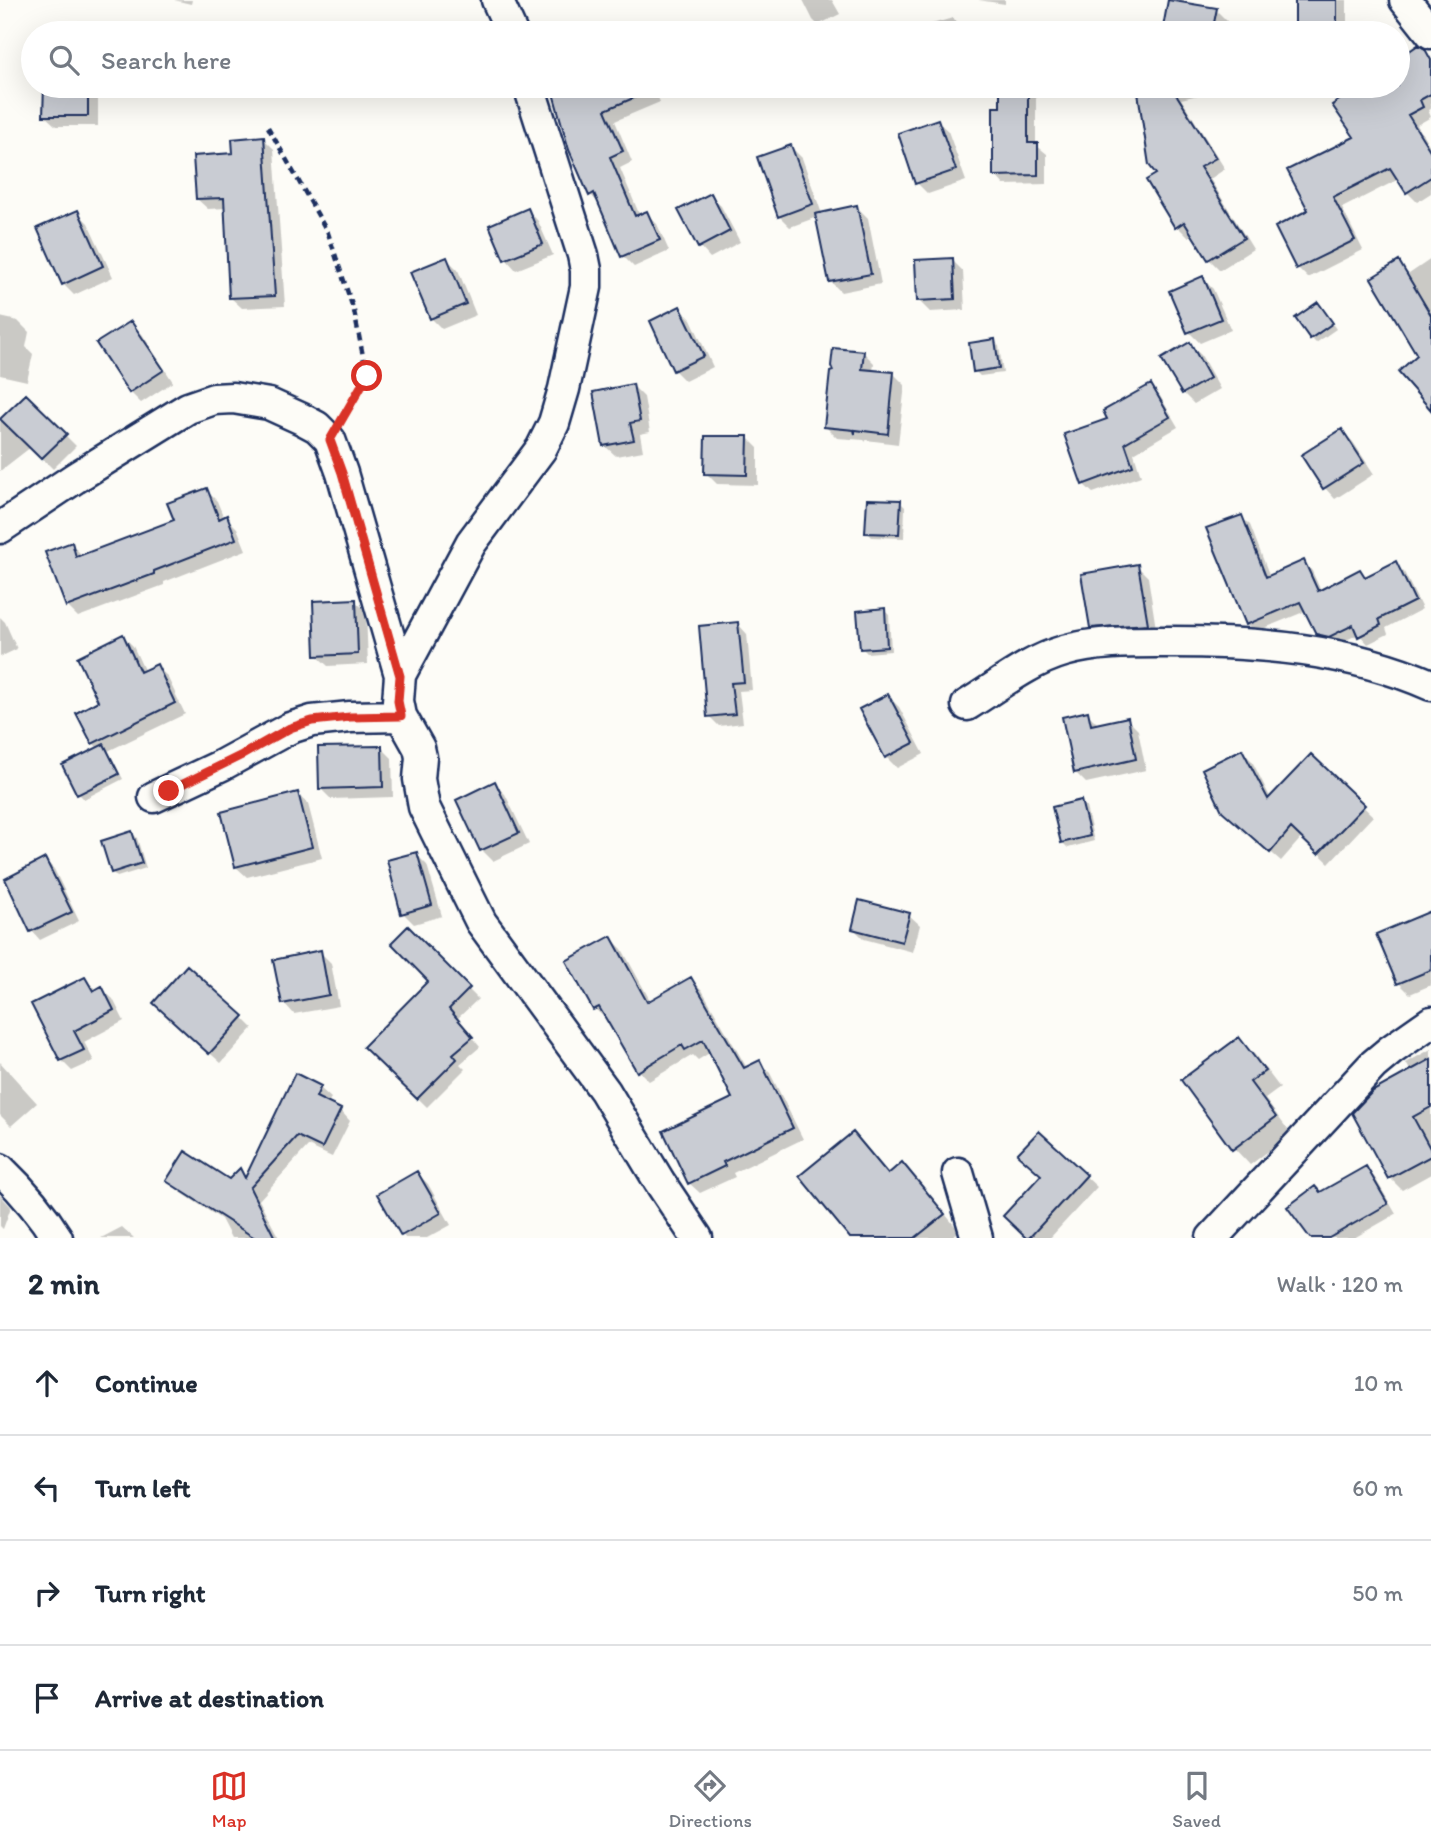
<!DOCTYPE html>
<html lang="en">
<head>
<meta charset="utf-8">
<style>
	:root { --surface:#fff; --page:#f6f6f7; --text:#1f2937; --muted:#747a83; --line:#e0e1e3; --accent:#d93025 }
	body { margin:0; font-family:Itim,sans-serif; background:var(--page); color:var(--text) }
	.stop { position:absolute; width:21px; height:21px; margin:-16px; border:5px solid #d93025; border-radius:50%; background:#fff }
	.stop.end { background:#d93025; border-color:#fff; box-shadow:0 2px 7px #0008 }
	.list { margin:0; padding:0; list-style:none }
	h2 { display:flex; justify-content:space-between; align-items:center; height:91px; margin:0; padding:0 28px; font-size:30px }
	h2 small { font-size:23px; font-weight:400; color:var(--muted) }
	.list li { display:grid; grid-template-columns:46px 1fr auto; gap:21px; align-items:center; box-sizing:border-box; height:105px; padding:0 28px; border-top:2px solid var(--line) }
	.list b { display:block; font-size:26px; white-space:nowrap }
	.list em { font-size:23px; font-style:normal; color:var(--muted) }
	.icon { flex:none; width:38px; height:38px; fill:none; stroke:currentColor; stroke-width:2; stroke-linecap:round; stroke-linejoin:round }
	.map { position:relative; flex:none; width:1431px; height:1238px; overflow:hidden }
	.search { position:absolute; background:var(--surface); box-shadow:0 7px 28px #0002; left:21px; right:21px; top:21px; height:77px; display:flex; align-items:center; gap:18px; box-sizing:border-box; padding:0 24px; border-radius:38px; color:var(--muted); font-size:26px }
	.sheet { height:511px; background:var(--surface) }
	nav { display:flex; justify-content:space-around; align-items:center; box-sizing:border-box; height:98px; border-top:2px solid var(--line); background:var(--surface); font-size:19px; color:var(--muted) }
	nav a { display:grid; justify-items:center; gap:4px }
	nav .on { color:var(--accent) }
	.map>svg:first-child { display:block }
	.shadow { fill:#0003 }
	.building { fill:#c9ccd3; stroke:#1b2f5e; stroke-width:2 }
	.lines { fill:none; stroke-linecap:round; stroke-linejoin:round }
	.minor-casing { stroke:#1b2f5e; stroke-width:35 }
	.path { stroke:#1b2f5e; stroke-width:4.5; stroke-dasharray:7 5; stroke-linecap:butt }
	.minor { stroke:#fdfcf7; stroke-width:30 }
	.route { stroke:#d93025; stroke-width:9 }
</style>
</head>
<body>
<div class="map">
<svg width="1431" height="1238" viewBox="0 0 1431 1238">
	<rect width="100%" height="100%" fill="#fdfcf7"/>
	<filter id="ink" filterUnits="userSpaceOnUse"><feTurbulence type="fractalNoise" baseFrequency=".0143" numOctaves="2"/><feDisplacementMap in="SourceGraphic" scale="14" xChannelSelector="R" yChannelSelector="G"/><feConvolveMatrix kernelMatrix="1 2 1 2 8 2 1 2 1" color-interpolation-filters="sRGB"/></filter>
	<g filter="url(#ink)">
		<path class="shadow" d="M174,0H192L191,4Z
			M803,0H832L840,14L818,25L813,20Z
			M978,0H1005V4Z
			M1170,0H1184L1185,4L1216,10L1227,21L1224,33H1163Z
			M1297,0H1347V33H1297Z
			M953,18L964,29L965,33H915L914,29Z
			M455,24L464,33H446Z
			M1418,47L1431,58V109L1428,110L1431,117L1417,125L1431,148V193L1417,202L1407,192L1399,179L1342,208L1363,250L1308,278L1298,268L1277,227L1310,211L1356,138L1334,105L1362,86H1398V61Z
			M45,86H98V126H56L45,116Z
			M553,86H653L660,102L615,121L632,162L620,168L640,216L646,213L657,224L669,251L634,267L623,256L601,206L591,195L571,149Z
			M1002,86H1050V94H1036V145L1047,154V184L1004,185L995,175L1002,109Z
			M1139,86H1197L1198,95L1181,99L1225,169L1210,179L1253,249L1220,270L1209,259L1193,234L1188,237L1177,226L1158,175L1151,164Z
			M937,121L948,131L966,181L928,194L917,183L900,134Z
			M263,138L274,149L285,306L242,308L231,298L226,208L208,209L197,199L235,154Z
			M791,147L802,158L822,214L857,207L868,218L881,284L841,292L830,281L817,217L790,227L779,216Z
			M710,196L721,206L740,242L710,258L700,247Z
			M528,210L538,221L553,255L516,270L506,259L491,226Z
			M77,212L88,223L113,277L74,295L63,284Z
			M447,259L458,270L476,315L442,329L431,318Z
			M1431,259V408L1398,264L1409,274Z
			M952,260L963,271L965,310L930,312L919,301Z
			M1202,278L1213,289L1231,330L1200,343L1189,332Z
			M680,308L691,319L713,367L685,381L674,370Z
			M1323,310L1336,329L1316,343L1311,338Z
			M0,317L18,321L29,332L26,347L33,354L27,381L0,375Z
			M131,323L142,334L173,382L141,403L130,392Z
			M994,341L999,346L1003,373L980,376L975,371Z
			M1190,345L1201,355L1220,389L1194,404L1183,393Z
			M863,352L874,363L873,372L894,374L905,385L898,444L866,440V442L864,440L837,438L826,427L835,372Z
			M633,386L644,397L650,432L640,434L643,451L616,456L605,446Z
			M1150,386L1160,396L1178,427L1134,453L1141,476L1093,493L1083,484L1109,420Z
			M26,396L76,446L53,469L31,447L0,471V422Z
			M1342,431L1353,442L1374,474L1335,499L1325,488L1304,456Z
			M747,437L758,448V485L717,484L706,473Z
			M206,490L217,501L224,518L226,517L237,528L246,550L164,582V585L78,617L67,606L71,544L83,556L176,521Z
			M900,502L905,507L904,538L872,537L867,532Z
			M1241,517L1250,525L1270,577L1304,562L1312,571L1321,591L1360,571L1367,578L1395,564L1404,572L1422,609L1386,628L1388,634L1368,644L1359,634L1338,644L1326,642L1317,633L1306,611L1255,632L1247,624Z
			M1137,566L1148,577L1157,635L1102,638L1091,627Z
			M355,601L366,611L368,664L328,666L317,656Z
			M884,610L889,615L891,651L867,653L862,648Z
			M0,617L5,622L17,649L0,657Z
			M738,624L747,634L752,690L739,691L743,723L719,726L709,716Z
			M123,636L133,646L145,672L156,666L167,676L185,714L108,751L123,779L84,799L79,794L64,766L98,748L93,743L101,702Z
			M888,696L899,707L924,754L897,768L886,757Z
			M1087,713L1098,724L1127,719L1138,730L1146,770L1086,783L1075,772Z
			M381,747L392,758L393,797L331,799L320,788Z
			M1242,751L1252,761L1271,799L1311,757L1373,816L1329,863L1302,837L1281,861L1235,821Z
			M494,784L505,794L529,844L493,861L482,850L459,801Z
			M297,794L308,804L322,858L247,877L236,867Z
			M1081,802L1086,807L1094,841L1068,848L1063,843L1054,808Z
			M132,833L137,838L146,868L117,877L112,872Z
			M416,854L427,865L442,916L414,924L403,913Z
			M45,860L54,869L79,921L40,940L32,931Z
			M1431,913V985L1410,994L1399,983Z
			M909,915L920,925L913,952L864,939L853,928Z
			M408,928L478,999L457,1019L480,1047L460,1064L465,1069L427,1107L366,1047L430,981Z
			M611,938L622,949L651,1002L691,979L702,990L747,1068L759,1062L770,1073L803,1139L733,1173L735,1177L700,1193L689,1183L734,1099L711,1052L698,1060L693,1055L649,1081L638,1070L608,1018L606,1019L595,1009Z
			M320,952L331,963L339,1006L294,1014L284,1003Z
			M84,977L97,991L102,989L113,999L124,1021L84,1042L94,1061L72,1071L61,1060Z
			M166,1014L242,1017L253,1028L221,1063Z
			M1239,1039L1255,1055L1280,1088L1265,1099L1291,1134L1250,1165L1234,1148Z
			M1431,1049V1174L1402,1190L1390,1178L1411,1072L1406,1063Z
			M0,1062L37,1103L11,1126L0,1115Z
			M296,1076L320,1088L331,1098L327,1104L340,1110L350,1121L332,1157L308,1146L259,1200L279,1238H231L221,1219L179,1191L169,1181H230L240,1170L247,1178Z
			M1039,1133L1097,1187L1050,1238H1028L1043,1176Z
			M853,1134L889,1175L902,1165L918,1181L959,1231L951,1238H852Z
			M1366,1168L1375,1178L1396,1214L1354,1238H1312L1321,1194Z
			M417,1173L428,1184L451,1225L427,1238H405L379,1195Z
			M0,1195L11,1207L3,1229L0,1226Z
			M122,1227L134,1238H101Z"/>
		<path class="building" d="M1168,0L1217,8L1212,33H1162Z
			M1295,0H1337V33H1295Z
			M1418,45L1425,49L1431,60V94L1420,100L1423,107L1408,115L1431,152V177L1406,193L1390,168L1333,197L1355,240L1296,269L1275,227L1308,210L1287,170L1354,137L1332,105L1359,86H1398V59Z
			M44,86H88V116H43Z
			M551,86H662L605,110L623,151L610,157L635,216L647,211L660,240L621,257L594,193L589,196L569,150Z
			M1000,86H1028V143H1038V175L993,176V107H1000Z
			M1137,86H1171L1216,158L1200,167L1244,238L1208,260L1184,222L1175,228L1146,180L1156,174L1149,165Z
			M938,119L956,170L915,184L898,133Z
			M264,136L275,296L229,298L224,198L196,199L193,156L233,153L232,139Z
			M791,145L813,204L778,217L757,157Z
			M711,193L730,231L698,248L678,210Z
			M857,205L871,274L829,282L815,214Z
			M528,208L543,244L504,260L489,225Z
			M78,210L103,266L62,285L37,228Z
			M447,257L466,304L430,319L410,272Z
			M953,258L955,299L917,301L915,260Z
			M1399,261L1431,315V410L1398,372L1417,355L1371,278Z
			M1203,276L1221,319L1187,333L1169,291Z
			M1318,302L1333,323L1310,339L1295,318Z
			M680,306L704,356L673,371L650,321Z
			M131,321L164,370L129,393L96,343Z
			M995,339L999,368L973,372L969,343Z
			M1190,342L1210,378L1182,394L1161,359Z
			M833,348L864,351L862,369L894,372L888,434L855,430V434L854,430L824,427L830,372L833,371L831,366Z
			M633,384L640,421L630,423L634,440L603,446L593,392Z
			M1151,384L1170,417L1125,443L1133,466L1082,485L1064,434L1107,419L1103,411Z
			M26,394L67,434L41,459L0,419Z
			M1342,429L1364,463L1323,489L1301,455Z
			M705,436H748L747,475L704,474Z
			M207,488L219,519L227,515L236,539L154,571V574L66,607L45,552L72,542L76,557L174,520L167,503Z
			M867,499L901,500L899,534L865,533Z
			M1242,515L1266,577L1304,560L1318,591L1360,569L1365,577L1396,561L1415,601L1379,619L1381,625L1358,637L1353,625L1329,637L1316,634L1300,602L1246,625L1206,528Z
			M1138,564L1148,624L1090,628L1081,574Z
			M356,599L358,654L315,656L313,601Z
			M885,608L887,647L860,649L857,611Z
			M738,622L744,682L731,683L735,714L707,717L699,626Z
			M123,634L140,672L157,664L175,703L92,744L76,713L98,701L77,657Z
			M888,694L914,743L885,758L859,709Z
			M1088,711L1091,725L1128,717L1136,759L1074,773L1062,717Z
			M104,744L119,774L77,795L62,765Z
			M382,746L383,787L319,789L318,747Z
			M1242,749L1268,799L1311,754L1365,805L1318,854L1291,828L1270,853L1222,811L1202,769Z
			M495,781L519,833L480,851L456,800Z
			M298,792L312,847L235,867L221,812Z
			M1081,800L1090,836L1061,843L1052,807Z
			M132,831L142,863L111,873L101,841Z
			M417,852L432,905L401,914L387,860Z
			M45,858L72,912L30,932L5,879Z
			M859,900L910,913L902,942L852,929Z
			M1431,911V970L1397,984L1376,934Z
			M408,926L470,988L449,1009L473,1037L453,1054L457,1059L417,1099L363,1047L428,981L391,943Z
			M611,936L647,1002L691,977L744,1068L760,1060L793,1128L723,1162L725,1166L688,1184L663,1131L732,1098L703,1040L685,1050L682,1045L637,1072L599,1007L593,1010L566,961Z
			M321,950L329,995L282,1004L273,960Z
			M187,965L244,1016L209,1054L153,1003Z
			M85,977L93,991L102,986L114,1010L74,1031L84,1050L60,1061L31,1004Z
			M1239,1037L1265,1071L1250,1082L1276,1117L1232,1150L1181,1080Z
			M1431,1059V1107L1413,1117L1431,1150V1156L1388,1179L1352,1113L1373,1091Z
			M295,1073L321,1086L316,1097L341,1109L322,1148L297,1136L250,1188L275,1238H255L166,1181L185,1151L229,1179L240,1168L245,1178Z
			M1039,1131L1087,1175L1029,1238H1026L1003,1216L1041,1175L1017,1154Z
			M853,1132L888,1174L902,1162L945,1214L915,1238H850L799,1176Z
			M1366,1166L1388,1204L1329,1238H1310L1287,1207L1315,1186L1320,1192Z
			M417,1171L441,1213L401,1236L377,1194Z"/>
		<g class="lines">
			<defs>
				<path id="minor" d="M497,0L512,33
					M1405,0L1431,33
					M529,86L583,255L586,270V287L564,389L554,423L541,449L471,543L400,675L398,701L401,716L419,748L421,757L419,779L424,807L481,922L605,1091L659,1181L697,1238
					M0,528L75,478L188,408L214,399L233,398L269,404L302,419L317,427L330,440L342,473L400,675
					M967,705C998,686 1029,661 1064,651C1098,641 1135,642 1170,642C1258,642 1349,649 1431,685
					M154,797L222,765L290,728L312,721L350,717L401,716
					M0,1169C22,1190 41,1212 57,1238
					M958,1173L977,1238
					M1212,1238L1373,1065L1391,1050L1431,1022"/>
			</defs>
			<use href="#minor" class="minor-casing"/>
			<path class="path" d="M268,127L328,233L354,311L367,376L347,412"/>
			<use href="#minor" class="minor"/>
		</g>
	</g>
	<g class="lines" filter="url(#ink)">
		<path class="route" d="M169,791L242,755L290,728L312,721L350,717L401,716L398,701L400,676L342,473L330,440L367,376"/>
	</g>
</svg>
<div class="stop" style="left:367px;top:376px"></div>
<div class="stop end" style="left:169px;top:791px"></div>
<div class="search"><svg class="icon" aria-label="search" viewBox="0 0 24 24"><circle cx="10" cy="10" r="6"/><path d="M15 15l6 6"/></svg>Search here</div>
</div>
<section class="sheet">
<h2>2 min<small>Walk · 120 m</small></h2>
<ul class="list">
<li><svg class="icon" aria-label="ahead" viewBox="0 0 24 24"><path d="M12 20V5M6 11l6-6 6 6"/></svg><div><b>Continue</b></div><em>10 m</em></li>
<li><svg class="icon" aria-label="left" viewBox="0 0 24 24"><path d="M17 20v-9H6M10 6l-5 5 5 5"/></svg><div><b>Turn left</b></div><em>60 m</em></li>
<li><svg class="icon" aria-label="right" viewBox="0 0 24 24"><path d="M7 20v-9h11M14 6l5 5-5 5"/></svg><div><b>Turn right</b></div><em>50 m</em></li>
<li><svg class="icon" aria-label="arrive" viewBox="0 0 24 24"><path d="M6 21V4h12l-3 4 3 4H6"/></svg><div><b>Arrive at destination</b></div></li>
</ul>
</section>
<nav>
<a class="on"><svg class="icon" aria-label="map" viewBox="0 0 24 24"><path d="M3 6l6-2 6 2 6-2v14l-6 2-6-2-6 2zM9 4v14M15 6v14"/></svg>Map</a>
<a><svg class="icon" aria-label="directions" viewBox="0 0 24 24"><path d="M12 3l9 9-9 9-9-9zM9 14v-3h6M13 9l2 2-2 2"/></svg>Directions</a>
<a><svg class="icon" aria-label="saved" viewBox="0 0 24 24"><path d="M7 4h10v16l-5-4-5 4z"/></svg>Saved</a>
</nav>
</body>
</html>
